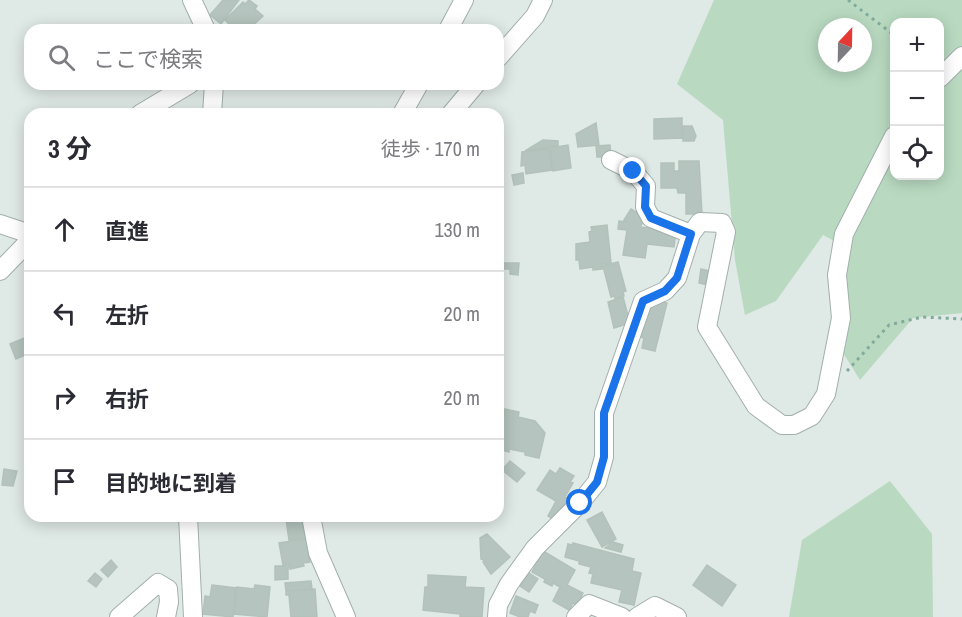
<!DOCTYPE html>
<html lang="ja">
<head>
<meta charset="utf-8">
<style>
	:root { --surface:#fff; --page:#f7f7f7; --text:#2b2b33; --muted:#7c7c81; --line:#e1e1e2 }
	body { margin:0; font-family:"Archivo Narrow","Noto Sans JP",sans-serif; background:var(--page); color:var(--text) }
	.controls { position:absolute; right:18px; top:18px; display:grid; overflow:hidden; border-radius:12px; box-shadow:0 3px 15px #0003 }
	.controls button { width:54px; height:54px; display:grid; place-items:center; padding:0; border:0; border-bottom:2px solid var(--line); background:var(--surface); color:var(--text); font:30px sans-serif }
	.compass { position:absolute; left:818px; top:18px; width:54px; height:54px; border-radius:50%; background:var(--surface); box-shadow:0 3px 15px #0003; rotate:22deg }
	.stop { position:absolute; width:18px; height:18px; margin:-14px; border:4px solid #1a73e8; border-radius:50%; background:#fff }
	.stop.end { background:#1a73e8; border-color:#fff; box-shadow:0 2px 6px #0008 }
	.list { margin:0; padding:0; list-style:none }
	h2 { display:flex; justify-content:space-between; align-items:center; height:78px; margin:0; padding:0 24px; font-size:26px }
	h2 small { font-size:20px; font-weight:400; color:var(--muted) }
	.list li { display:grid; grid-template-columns:39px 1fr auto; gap:18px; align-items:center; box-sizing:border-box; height:84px; padding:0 24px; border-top:2px solid var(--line) }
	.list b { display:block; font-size:22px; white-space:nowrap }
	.list em { font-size:20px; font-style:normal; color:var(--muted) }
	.icon { flex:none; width:33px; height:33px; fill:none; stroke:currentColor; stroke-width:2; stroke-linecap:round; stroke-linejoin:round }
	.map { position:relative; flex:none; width:962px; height:617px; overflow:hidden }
	.search { position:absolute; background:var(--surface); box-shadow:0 3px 15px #0003; left:24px; top:24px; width:480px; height:66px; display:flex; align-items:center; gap:15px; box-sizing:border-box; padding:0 21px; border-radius:18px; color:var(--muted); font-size:22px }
	.panel { position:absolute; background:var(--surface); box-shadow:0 3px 15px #0003; left:24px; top:108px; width:480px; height:414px; border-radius:18px }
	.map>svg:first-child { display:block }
	.green { fill:#b9dac1; fill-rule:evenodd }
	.building { fill:#b5c4be; stroke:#b2c2bb; stroke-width:1.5 }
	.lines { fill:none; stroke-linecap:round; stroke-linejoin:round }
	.street-casing { stroke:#a2b0ac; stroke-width:20 }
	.path { stroke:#82ab9d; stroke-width:3; stroke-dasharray:3 4.5; stroke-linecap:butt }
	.street { stroke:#fff; stroke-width:18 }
	.route { stroke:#1a73e8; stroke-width:8 }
</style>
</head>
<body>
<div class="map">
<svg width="962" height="617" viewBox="0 0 962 617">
	<rect width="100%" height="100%" fill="#dfe9e5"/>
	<path class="green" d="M714,0H962V313L913,318L860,380L840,348L847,248L823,235L776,301L745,315L735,260L723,120L677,84ZM894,22H940V176H894ZM827,27H863V63H827Z
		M890,481L932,534L933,617H789L802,540Z"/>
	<path class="building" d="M223,0H239L221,24L210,15Z
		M249,0L257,6L255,9L263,16L248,30H233V28L225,20L243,2L245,4Z
		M682,118V138L654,139V119Z
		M596,123L599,145L578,147L576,134Z
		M683,126H692L696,136L694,141H683Z
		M543,140L558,141V146L525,151Z
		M568,145L571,168L553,171L550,148Z
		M610,145L611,157H597L596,146Z
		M549,149L552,170L526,174L525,165L521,166L522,152Z
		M679,161H699L702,214H686V193H678L677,188H661V163H674V171H679Z
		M523,173L524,183L514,185L512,175Z
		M631,209L645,218L640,227L676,231L674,247L647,244L645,258L623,255L627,230L618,229L619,221L628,222L624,220Z
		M607,225L611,263L602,264V269L593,270V267L580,269L579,260H576V244L590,242L589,232L592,231L591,227Z
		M618,262L626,291L623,292L624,296L615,298V296L611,297L603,266Z
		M502,263H519L518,275L510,274V269H502Z
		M701,269L710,271L708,285L699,283Z
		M623,297L630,323L614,328L608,302Z
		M656,300L667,303L655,351L642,348L644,338L640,337L650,304Z
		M29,336L30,353L16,359L10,344Z
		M505,409L519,412L518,417L535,421L545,433L539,458L525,455V452L509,449V452L498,449V426L499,424H501Z
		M510,461L525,473L517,482L502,470Z
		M560,468L574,476L570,482L573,483L565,497L569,500L556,521L548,516L556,501L537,490L550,470L556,474Z
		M4,469L17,471L13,486L2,485Z
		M602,512L616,539L602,547L587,520Z
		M301,516L305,538L289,540L286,519Z
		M487,534L510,557L491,574L483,562L484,560L481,559L480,538Z
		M306,539L310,562L303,563L304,566L290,569L289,564L283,565L279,543Z
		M613,542L623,545L621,552L605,548Z
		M573,543L634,559L632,571L641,573L634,605L619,602L622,590L591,583L593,574L589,573L591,567L579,564V561L565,557L568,544L572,545Z
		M543,551L575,570L567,585L583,593L577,605L573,603L569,610L553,601L560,587L553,583L552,586L544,582L545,579L532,572Z
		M111,560L117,567L108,577L101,570Z
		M707,565L736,585L722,606L693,585Z
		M275,566H288V579L275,580Z
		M95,573L102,579L96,587L88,581Z
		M529,573L538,579L529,592L520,586Z
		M428,575L466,577L465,587L484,588L482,617H460V614L423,610L425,587H428Z
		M311,581L312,589L286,591L285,583Z
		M212,585L236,588L233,617L203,614L205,596L210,597Z
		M255,585L270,587L267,617L234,614L237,587L254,589Z
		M315,589L317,617H291L289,595H286V591Z
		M516,596L538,605L535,613L530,611L528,617H520L510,613Z"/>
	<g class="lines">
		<defs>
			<path id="street" d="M192,0L206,30
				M448,30L464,0
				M498,58L535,16L543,0
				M940,78L962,56
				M140,114L190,84
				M212,114L214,84
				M402,114L419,84
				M451,114L476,84
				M611,160L633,171L646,186L645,207L651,218L691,234
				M0,224L30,234
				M0,271L30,240
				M188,516L193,617
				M311,516L318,553L346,617
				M119,617L158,583L168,589L169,602L166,617
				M497,617L498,605L509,584L535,548L580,503L597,482L604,457V413L643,301L665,291L677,278L691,234L700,222L722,223L726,232L707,327L756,406L782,425H794L812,416L826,394L841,318L837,275L844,234L894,136
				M576,617L589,604L622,617
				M637,617L655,606L677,617"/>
		</defs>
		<use href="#street" class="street-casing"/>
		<path class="path" d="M848,0L894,35
			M847,371L889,325L922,317L962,319"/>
		<use href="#street" class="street"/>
	</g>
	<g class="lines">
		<path class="route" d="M580,503L597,482L604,457V413L643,301L665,291L677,278L691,234L651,218L645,207L646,186L633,171"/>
	</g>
</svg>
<div class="controls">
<button>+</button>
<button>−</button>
<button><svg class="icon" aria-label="locate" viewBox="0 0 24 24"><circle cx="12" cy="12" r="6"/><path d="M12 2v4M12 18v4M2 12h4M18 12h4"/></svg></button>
</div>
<svg class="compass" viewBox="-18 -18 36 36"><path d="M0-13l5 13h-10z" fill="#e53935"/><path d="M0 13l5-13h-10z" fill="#7c7c81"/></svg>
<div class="stop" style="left:580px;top:503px"></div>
<div class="stop end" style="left:633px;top:171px"></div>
<div class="search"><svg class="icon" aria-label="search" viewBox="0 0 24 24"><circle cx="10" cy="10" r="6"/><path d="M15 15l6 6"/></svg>ここで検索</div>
<section class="panel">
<h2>3 分<small>徒歩 · 170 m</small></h2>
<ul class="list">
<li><svg class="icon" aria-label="ahead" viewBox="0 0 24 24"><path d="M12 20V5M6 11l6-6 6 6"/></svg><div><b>直進</b></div><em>130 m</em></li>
<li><svg class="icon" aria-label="left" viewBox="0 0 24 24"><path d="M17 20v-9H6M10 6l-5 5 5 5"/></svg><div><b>左折</b></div><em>20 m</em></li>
<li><svg class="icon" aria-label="right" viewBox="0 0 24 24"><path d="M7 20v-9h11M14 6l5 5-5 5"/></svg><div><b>右折</b></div><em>20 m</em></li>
<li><svg class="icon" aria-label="arrive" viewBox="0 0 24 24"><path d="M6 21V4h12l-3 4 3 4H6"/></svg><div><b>目的地に到着</b></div></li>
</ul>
</section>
</div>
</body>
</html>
